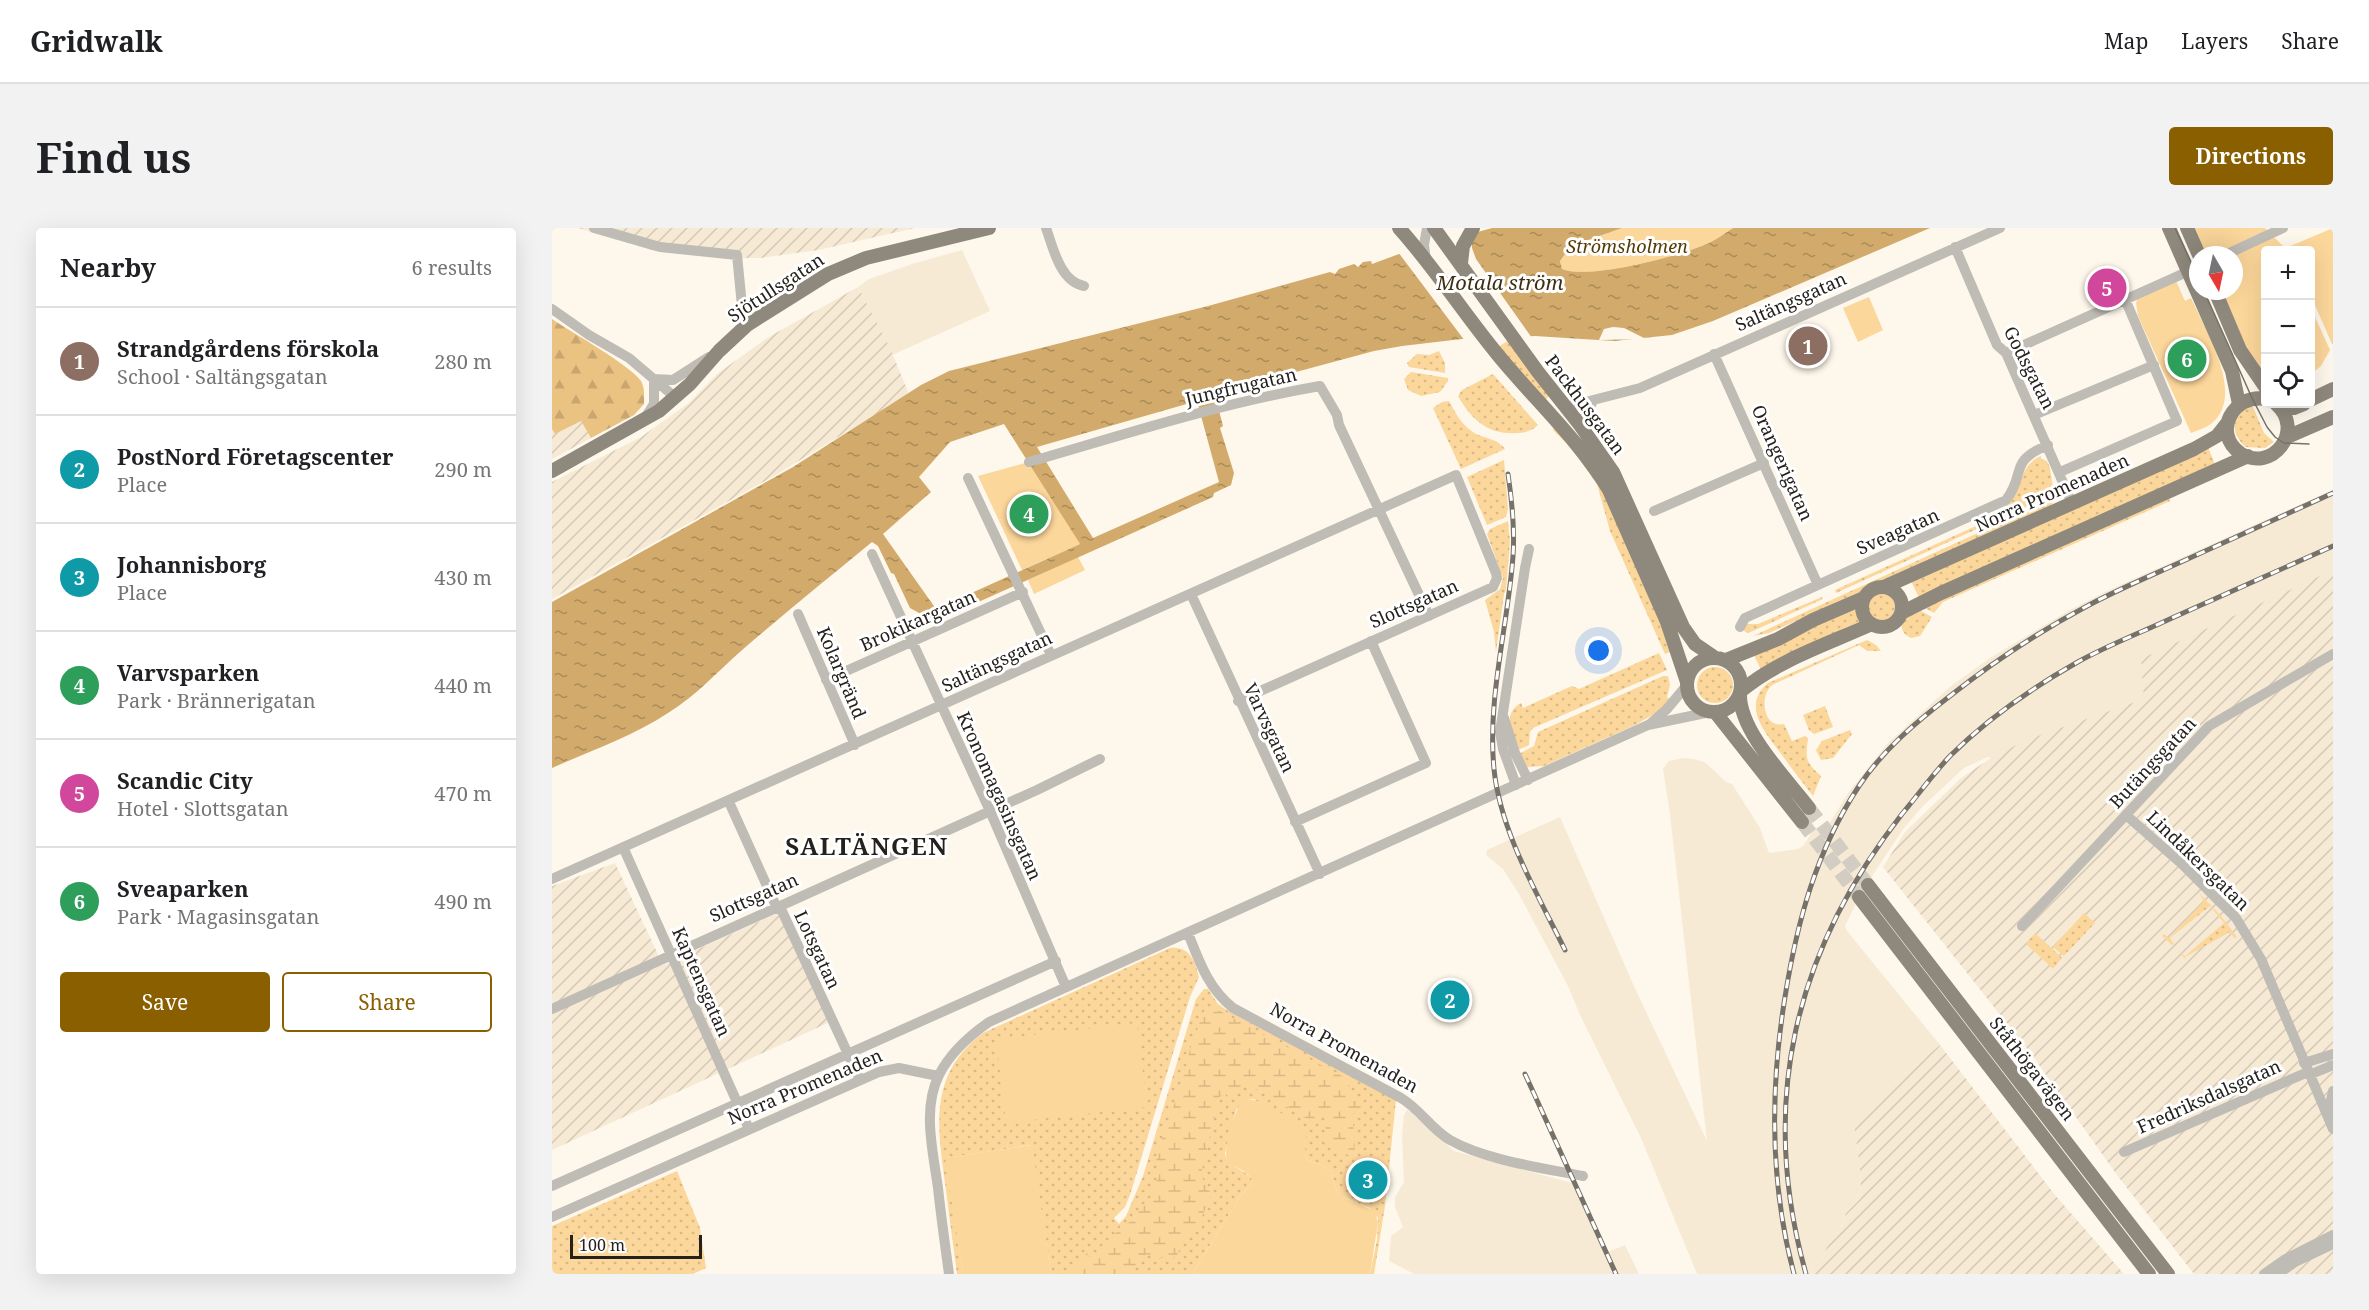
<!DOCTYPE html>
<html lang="en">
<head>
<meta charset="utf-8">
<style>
	:root { --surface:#fff; --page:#f2f2f2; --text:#202124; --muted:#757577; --line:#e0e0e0; --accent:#895f00 }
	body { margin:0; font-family:"Noto Serif",serif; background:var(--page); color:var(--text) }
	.controls { position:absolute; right:18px; top:18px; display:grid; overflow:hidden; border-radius:6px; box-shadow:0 6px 24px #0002 }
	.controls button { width:54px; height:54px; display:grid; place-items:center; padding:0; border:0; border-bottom:2px solid var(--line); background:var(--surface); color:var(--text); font:30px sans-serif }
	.compass { position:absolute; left:1637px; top:18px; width:54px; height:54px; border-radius:50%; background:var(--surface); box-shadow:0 6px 24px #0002; rotate:171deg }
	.scale { position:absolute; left:18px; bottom:15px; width:132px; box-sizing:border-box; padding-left:6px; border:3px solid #25221d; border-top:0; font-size:16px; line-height:21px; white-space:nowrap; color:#25221d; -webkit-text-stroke:4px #fff; paint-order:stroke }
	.you { position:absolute; left:1047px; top:423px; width:21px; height:21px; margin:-15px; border:4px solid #fff; border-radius:50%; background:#1a73e8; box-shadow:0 0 0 9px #1a73e833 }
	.badge { display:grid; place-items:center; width:39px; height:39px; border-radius:50%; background:var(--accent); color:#fff; font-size:20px; font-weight:700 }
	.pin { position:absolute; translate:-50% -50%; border:3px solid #fff; box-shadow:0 2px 6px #0006 }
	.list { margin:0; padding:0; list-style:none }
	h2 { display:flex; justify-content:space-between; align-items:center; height:78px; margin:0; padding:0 24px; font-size:26px }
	h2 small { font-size:20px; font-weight:400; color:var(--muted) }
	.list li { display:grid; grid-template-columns:39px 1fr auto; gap:18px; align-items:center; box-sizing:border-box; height:108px; padding:0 24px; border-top:2px solid var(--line) }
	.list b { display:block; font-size:22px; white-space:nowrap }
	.list p { margin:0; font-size:20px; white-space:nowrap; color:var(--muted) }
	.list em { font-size:20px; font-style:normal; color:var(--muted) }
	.actions { display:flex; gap:12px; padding:18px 24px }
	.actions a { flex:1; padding:14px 0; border:2px solid var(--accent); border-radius:6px; text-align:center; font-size:21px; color:var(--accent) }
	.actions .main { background:var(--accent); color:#fff }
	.icon { flex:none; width:33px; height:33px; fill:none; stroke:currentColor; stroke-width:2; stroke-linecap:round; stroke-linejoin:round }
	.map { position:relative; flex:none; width:1781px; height:1046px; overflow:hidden; border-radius:6px }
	header { display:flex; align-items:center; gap:36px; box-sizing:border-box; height:84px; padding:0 30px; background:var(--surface); border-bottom:2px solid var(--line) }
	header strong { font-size:28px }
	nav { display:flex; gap:33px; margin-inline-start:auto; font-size:21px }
	.intro { display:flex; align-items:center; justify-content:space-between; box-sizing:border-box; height:144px; padding:0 36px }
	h1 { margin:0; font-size:42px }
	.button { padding:15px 27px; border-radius:6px; background:var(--accent); color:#fff; font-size:21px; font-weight:700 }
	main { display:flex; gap:36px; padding:0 36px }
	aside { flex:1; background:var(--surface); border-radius:6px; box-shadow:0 6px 24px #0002 }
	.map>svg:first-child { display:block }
	.built { fill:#f7ead5 }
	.industrial { fill:url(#industrial-furrows) }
	.grass { fill:url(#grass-dots) }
	.forest { fill:url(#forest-firs) }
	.wetland { fill:url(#wetland-marsh) }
	.park { fill:#fcd79b }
	.water { fill:url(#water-ripples); fill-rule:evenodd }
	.pier { fill:#fef7eb }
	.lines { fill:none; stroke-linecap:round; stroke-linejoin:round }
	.major-tunnel { stroke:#d3ccc2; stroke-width:14; stroke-dasharray:14 7; stroke-linecap:butt }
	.minor { stroke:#bfbbb5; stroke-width:10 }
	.major { stroke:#8f887d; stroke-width:14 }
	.tram { stroke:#76726a; stroke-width:1.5 }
	.rail-casing { stroke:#76726a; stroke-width:5 }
	.rail { stroke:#fff; stroke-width:3; stroke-dasharray:9; stroke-linecap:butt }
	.labels { text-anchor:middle; stroke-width:6; stroke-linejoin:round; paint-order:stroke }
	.park-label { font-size:18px; font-style:italic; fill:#563b06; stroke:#fff }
	.street-label { font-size:18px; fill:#25221d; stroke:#fff }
	.water-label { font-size:20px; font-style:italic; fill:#3f2e12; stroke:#fff }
	.district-label { font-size:24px; font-weight:bold; letter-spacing:1.5px; fill:#25221d; stroke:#fff }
</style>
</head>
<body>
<header>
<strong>Gridwalk</strong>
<nav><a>Map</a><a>Layers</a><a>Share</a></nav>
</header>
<div class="intro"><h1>Find us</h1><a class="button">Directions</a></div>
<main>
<aside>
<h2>Nearby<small>6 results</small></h2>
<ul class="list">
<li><span class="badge" style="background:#8d6e63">1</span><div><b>Strandgårdens förskola</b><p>School · Saltängsgatan</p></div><em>280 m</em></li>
<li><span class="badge" style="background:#0f9aa8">2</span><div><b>PostNord Företagscenter</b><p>Place</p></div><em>290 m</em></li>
<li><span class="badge" style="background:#0f9aa8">3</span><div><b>Johannisborg</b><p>Place</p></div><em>430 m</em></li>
<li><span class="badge" style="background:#2e9e5b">4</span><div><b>Varvsparken</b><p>Park · Brännerigatan</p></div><em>440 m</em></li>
<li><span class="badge" style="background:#d1479c">5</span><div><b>Scandic City</b><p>Hotel · Slottsgatan</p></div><em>470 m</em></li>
<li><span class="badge" style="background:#2e9e5b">6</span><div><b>Sveaparken</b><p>Park · Magasinsgatan</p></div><em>490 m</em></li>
</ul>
<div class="actions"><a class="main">Save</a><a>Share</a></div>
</aside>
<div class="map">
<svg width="1781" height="1046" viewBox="0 0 1781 1046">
	<defs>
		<pattern id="industrial-furrows" width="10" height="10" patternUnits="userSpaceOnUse" patternTransform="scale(1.5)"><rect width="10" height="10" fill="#f7ead5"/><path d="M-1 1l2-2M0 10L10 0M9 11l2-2" fill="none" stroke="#d4c8b6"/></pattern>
		<pattern id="grass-dots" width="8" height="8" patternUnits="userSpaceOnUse" patternTransform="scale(1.5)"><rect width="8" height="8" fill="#fcd79b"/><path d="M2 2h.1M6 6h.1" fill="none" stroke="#d8b885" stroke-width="1.8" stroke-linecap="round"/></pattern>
		<pattern id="forest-firs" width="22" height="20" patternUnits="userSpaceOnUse" patternTransform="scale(1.5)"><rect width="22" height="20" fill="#eac282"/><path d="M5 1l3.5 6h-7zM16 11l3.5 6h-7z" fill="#c9a670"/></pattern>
		<pattern id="wetland-marsh" width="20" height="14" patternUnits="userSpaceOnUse" patternTransform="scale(1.5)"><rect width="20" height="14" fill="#fcd79b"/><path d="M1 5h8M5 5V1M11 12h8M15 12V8" fill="none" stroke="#d8b885"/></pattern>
		<pattern id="water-ripples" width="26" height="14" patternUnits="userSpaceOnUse" patternTransform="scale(1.5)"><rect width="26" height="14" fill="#d2ab6c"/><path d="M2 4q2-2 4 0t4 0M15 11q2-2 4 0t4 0" fill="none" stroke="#aa8b58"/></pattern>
	</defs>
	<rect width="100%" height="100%" fill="#fef7eb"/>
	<path class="built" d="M410,22L438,83L340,127L306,59L317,51L360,36Z
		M1781,262V416L1461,541L1436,529L1412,540L1370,579L1352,600L1310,663L1293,698L1295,703L1388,817L1321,872L1302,898L1308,940L1309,970L1294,985L1289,1000L1275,1019L1268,1034L1258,1038L1260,1046H1145L1089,910L1028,787L1016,758L967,666L951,641L934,627L935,622L1008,589L1081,756L1155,913L1118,586L1111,541L1117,533L1131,530L1142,531L1154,535L1174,554L1180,556L1208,600L1217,625L1246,621L1252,617L1263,599L1269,603L1279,593L1296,565L1336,515L1399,458L1438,430L1516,383L1555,363Z
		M855,882L862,884L902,923L1024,956L1056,1024L1073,1017L1087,1046H862L837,1033L839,1008L851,999L843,979V969L852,954L850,908L852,887Z"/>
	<path class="industrial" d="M26,0H363L266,22L208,30H171L99,22Z
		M306,59L338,120L357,166L222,248L0,371V254L89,209L137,175L165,146L215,110Z
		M29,192L39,210L0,231V201L3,206Z
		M1781,342V1046H1642L1565,947L1480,827L1331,639L1353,604L1409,550L1439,530L1474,512L1592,471L1589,431Z
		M63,635L111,737L230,683L280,793L0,922V658Z
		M1388,817L1503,967L1572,1046H1260L1258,1038L1268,1034L1275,1019L1289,1000L1294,985L1309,970L1308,940L1302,898L1305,888L1321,872Z"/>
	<path class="grass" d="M957,112L998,167L993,172L946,119Z
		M887,123L893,135V145L857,139L855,135L865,126L877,127Z
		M859,144L896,150V153L888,164L869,168L856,162L852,151Z
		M941,146L986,197C980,203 973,205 964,205C936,207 919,191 906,168L910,162Z
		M897,173C904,186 910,198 924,206C935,211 946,211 953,221L909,241L881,180L890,174Z
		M1698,178L1701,179L1712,205L1722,214L1713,220L1694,219C1678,206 1679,188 1698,178Z
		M1002,198L1029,229L1053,266L1123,422L1113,426L1058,303L1045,256L1019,220L1001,202Z
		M1656,219L1664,239L1368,372L1359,353Z
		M1489,228V231L1495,233L1498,240L1502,266L1284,365L1283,362L1446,288L1444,284C1476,268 1461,240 1489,228Z
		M952,232L956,281L954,289L935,297L915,249Z
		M1617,266L1618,273L1391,374L1382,385L1373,380Z
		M1502,270L1503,273L1496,280L1217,405L1201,408Z
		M956,293L958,314L954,361L952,366L944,424L942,404L933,372L948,361L951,350L935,306L938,301Z
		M1315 379a14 14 0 1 1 28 0a14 14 0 1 1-28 0Z
		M1270,369L1271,371L1201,403L1195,405L1191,402L1193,396H1206Z
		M1305,378V388L1310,395L1210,444L1201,425Z
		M1369,383L1380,389L1368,408L1359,410C1350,406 1348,399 1351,391Z
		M1315,412L1324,417L1329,423H1315L1307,417L1220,457C1207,468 1211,501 1232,496L1240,513L1253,508L1256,510C1254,530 1252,533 1269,548L1261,568C1251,555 1240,541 1230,527C1215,507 1188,478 1216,455Z
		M1107,425L1115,442L981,500L978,504L977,517L966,522C961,505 949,486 969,475L971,480L1020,458L1027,461Z
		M1145 457a18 18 0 1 1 36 0a18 18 0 1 1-36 0Z
		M1111,448H1116L1118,457L1115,469L1119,472L1106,484L1083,497L992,538L975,539L967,526L982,518L986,504Z
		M1273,478L1281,499L1262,506L1257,502L1251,487Z
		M1298,502L1300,506L1281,530L1269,532L1264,522L1270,513Z
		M1647,665L1670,689L1685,709L1682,710L1678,704L1633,729L1635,733L1627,724L1633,728L1672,695L1658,678L1618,710L1622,716L1620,717L1610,708L1612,706L1617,710L1652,673Z
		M1532,685L1543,695L1512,728L1501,719Z
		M1483,705L1510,730L1501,741L1474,716Z
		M618,720C638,718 643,733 647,749L638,769L578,967L573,979L562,990L567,996L574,988L591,948L644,771L652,761H656L666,776L676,783L844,872L833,978L822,1046H818L825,1012L826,990L818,980L786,967L778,943L772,938L755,932L752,922L754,912L702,871H694L684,882L673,925C674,938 692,941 700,951L698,958L689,967L640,1046H499L479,917L394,930L411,1046H405C401,1016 397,985 393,955C385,896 377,846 431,805Z
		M125,943L148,1000L154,1040L141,1046H0V998Z"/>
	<path class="forest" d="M0,91C19,104 78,137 89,153C93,160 92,168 92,176L82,187L39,210L29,193L3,206L0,201Z"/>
	<path class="wetland" d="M662,780L799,853L797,859L811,875L810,880L801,886C800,899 804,913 802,926L800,928L782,923L773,917L774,893L768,886L763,888L761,893C739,886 708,854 686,859L679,871L674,866L667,869L649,946L655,961L660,965L649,991L632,1013L625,1027L620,1031L613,1027L605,1032L595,1026L576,1046H515L535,1025L538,1029L548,1025L570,997L578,994L591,976L599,975L602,958L607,948L604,933L609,914L632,849L638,821L652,783Z"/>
	<path class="park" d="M1070,0H1181C1173,5 1165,11 1157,15C1128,28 1038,52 1010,41L1008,33L1019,18Z
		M1641,0H1713L1733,20L1734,22H1714L1713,148L1691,114L1669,63H1682V27H1653Z
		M1781,0V116H1780L1759,68L1758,22H1738L1736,19Z
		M1624,53L1633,73L1639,70C1653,102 1694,166 1660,195C1654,200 1646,202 1639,205L1586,88L1584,75L1586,69Z
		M1317,69L1331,102L1306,114L1291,80Z
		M1758,78L1778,122L1769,138L1759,146Z
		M477,234L528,316L470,342L426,248Z
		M526,329L533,342L482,366L476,352Z
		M585,795L595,879L454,895L444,811Z
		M694,871C715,872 735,889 751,901C758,910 750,922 755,932L772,938L778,943L786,967L823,983L826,995L818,1046H640L689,967L698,958L700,951C693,942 685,940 676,935C669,924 683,883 690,872Z
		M480,917L499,1046H411L393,930Z"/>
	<path class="water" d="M940,0H1070L1019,18L1008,33L1010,41C1038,52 1128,28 1157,15C1165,11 1173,5 1181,0H1378L1161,93L1120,107L1062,113L983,108L910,111L850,118L822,123L707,154L665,175L671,198L668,200L682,245L679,257L662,265L661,269L393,389L390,387L380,392L358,380L342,346L339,345L326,318L320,314C276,350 232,386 189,423C165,444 144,468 116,485C81,508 38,523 0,540V374L241,239L369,157L397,143L656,78L778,44L783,46L787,41L802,36L806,39L811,34L819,33L820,36L847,26ZM645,173L667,254L541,310L485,219ZM452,196L528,316L384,381L331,306L379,264L367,249L398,214Z"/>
	<path class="pier" d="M924,3L925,6L920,14V20L924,31L980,110L913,113L846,24Z
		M1061,99L1072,100L1094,111L1047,112L1052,101Z"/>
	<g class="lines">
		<path class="major-tunnel" d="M1257,580L1316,657
			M1250,594L1307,669"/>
		<path class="minor" d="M42,0L108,19L185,27L191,88L195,97
			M494,0C501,19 508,54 532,58
			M1403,19L1445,117L1454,125L1520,275
			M1673,27L1731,0
			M874,32L872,17L875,0
			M0,81L37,107L77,130L124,170
			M1454,125L1646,39
			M1162,126L1266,357
			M102,151L121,152L157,129
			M1014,179L1088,160L1448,0
			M1482,187L1602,137
			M93,190L102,176V151
			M1028,197L1041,173
			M477,234C574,206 669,175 768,158L785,187L787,197L877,388
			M1508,244L1625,193L1573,71
			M416,250L499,427
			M1102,283L1212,235
			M320,326L438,583L514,759
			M639,366L768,646
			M246,386L303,517
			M1188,399L1193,390L1454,272C1475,245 1455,234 1496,217
			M274,452L471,364
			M952,490L963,525L976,552
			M1098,496L1115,481L1135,457
			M964,557L951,521L948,504L973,340L977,321
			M177,574L224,678L230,683L308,852
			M1574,587L1630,636L1684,690L1709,731L1781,901
			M743,594L874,535L819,413
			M71,619L197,901
			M0,651L904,247L944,345L945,350L941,359L686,473
			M1470,698L1657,498L1781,426
			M636,705C647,733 656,760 681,780L849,870C868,881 879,901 898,912C933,932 991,940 1031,948
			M0,781L485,562L548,531
			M1752,835L1781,826
			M1757,847L1781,837
			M1779,890L1778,877L1781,863
			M1572,924L1756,844
			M0,958L504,733
			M0,989L327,844L347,840L386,848
			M397,1046C393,1017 389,988 386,960C381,923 370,881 387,847C398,825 417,808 437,794L1096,497L1158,484
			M1712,1046L1732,1032L1781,1007
			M1726,1046L1743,1034L1781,1016"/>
		<path class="major" d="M847,0C883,40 912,86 946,127C983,172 1027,212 1057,262L1115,394L1135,454
			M882,0L986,144L1028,197L1061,244L1131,399L1143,416L1162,429
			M1617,0L1680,143L1687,176
			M1635,0L1647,27
			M909,35L911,18L921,0
			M1663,63L1688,122L1714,160
			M1714,171C1681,165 1660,205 1688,225C1720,246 1754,202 1724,176
			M1758,172L1781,161
			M1729,180H1742L1752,176
			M1735,209L1781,189
			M0,243L107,183L138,156L167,123L195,97L276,46L314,30L437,0
			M1332,359L1642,221L1665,208L1676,194
			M1310 379a20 20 0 1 1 40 0a20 20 0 1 1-40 0Z
			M1349,385L1389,365L1696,228
			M1135 457a27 27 0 1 1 54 0a27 27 0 1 1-54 0Z
			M1174,432L1226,411L1261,392L1312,370
			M1189,463C1226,432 1276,416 1320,396
			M1188,466C1187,503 1235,551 1257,580
			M1163,484L1250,594
			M1316,657L1616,1046
			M1307,669L1597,1046"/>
		<path class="tram" d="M1623,0L1646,49
			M1652,63L1700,170L1715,199L1723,209L1732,215L1757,216"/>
		<defs>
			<path id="rail" d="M956,246C960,273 963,300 961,328C956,398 935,470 942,541C948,603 986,667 1013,722
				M973,846L1064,1046
				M1242,1046C1218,956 1218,861 1233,769C1245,694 1264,623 1307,558C1331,522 1364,494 1398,468C1441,434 1488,403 1537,377C1567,361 1598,348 1629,334C1680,311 1730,288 1781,265
				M1254,1046C1206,875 1242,724 1350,586C1366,567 1381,546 1398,528C1434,492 1480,460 1524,435C1554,418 1588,405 1620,390C1674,366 1727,342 1781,318"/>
		</defs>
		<use href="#rail" class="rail-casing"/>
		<use href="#rail" class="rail"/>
	</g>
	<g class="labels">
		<g class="park-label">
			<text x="1075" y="25">Strömsholmen</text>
		</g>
		<g class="street-label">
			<text transform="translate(224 60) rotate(-33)" y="6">Sjötullsgatan</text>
			<text transform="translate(1239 74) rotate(-24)" y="6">Saltängsgatan</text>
			<text transform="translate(1477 140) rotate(63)" y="6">Godsgatan</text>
			<text transform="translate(689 159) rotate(-13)" y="6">Jungfrugatan</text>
			<text transform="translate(1033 177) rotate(53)" y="6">Packhusgatan</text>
			<text transform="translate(1230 235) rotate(66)" y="6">Orangerigatan</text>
			<text transform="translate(1500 265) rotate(-24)" y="6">Norra Promenaden</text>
			<text transform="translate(1346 304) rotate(-24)" y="6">Sveagatan</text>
			<text transform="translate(862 376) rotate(-24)" y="6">Slottsgatan</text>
			<text transform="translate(366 393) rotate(-24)" y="6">Brokikargatan</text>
			<text transform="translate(445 434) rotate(-25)" y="6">Saltängsgatan</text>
			<text transform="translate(289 445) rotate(67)" y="6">Kolargränd</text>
			<text transform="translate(717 500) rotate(65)" y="6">Varvsgatan</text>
			<text transform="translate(1601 535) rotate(-47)" y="6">Butängsgatan</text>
			<text transform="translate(447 568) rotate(66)" y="6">Kronomagasinsgatan</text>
			<text transform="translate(1646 633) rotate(44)" y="6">Lindåkersgatan</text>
			<text transform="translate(202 670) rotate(-24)" y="6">Slottsgatan</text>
			<text transform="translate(265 722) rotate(65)" y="6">Lotsgatan</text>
			<text transform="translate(149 754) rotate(66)" y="6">Kaptensgatan</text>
			<text transform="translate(792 820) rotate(29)" y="6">Norra Promenaden</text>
			<text transform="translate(1480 841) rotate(52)" y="6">Ståthögavägen</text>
			<text transform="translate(253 859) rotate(-23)" y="6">Norra Promenaden</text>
			<text transform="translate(1657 869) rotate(-24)" y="6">Fredriksdalsgatan</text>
		</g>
		<g class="water-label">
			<text x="948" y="62">Motala ström</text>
		</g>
		<g class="district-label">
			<text x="315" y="627">SALTÄNGEN</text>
		</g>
	</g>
</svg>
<div class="controls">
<button>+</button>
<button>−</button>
<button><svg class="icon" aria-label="locate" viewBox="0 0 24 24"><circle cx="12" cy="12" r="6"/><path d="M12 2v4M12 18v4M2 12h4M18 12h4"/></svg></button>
</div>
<svg class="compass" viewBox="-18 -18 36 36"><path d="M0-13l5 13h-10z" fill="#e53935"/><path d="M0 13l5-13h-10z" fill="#757577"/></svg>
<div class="scale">100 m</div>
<div class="you"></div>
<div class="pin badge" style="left:1256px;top:118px;background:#8d6e63">1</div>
<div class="pin badge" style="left:898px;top:772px;background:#0f9aa8">2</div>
<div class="pin badge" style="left:816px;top:952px;background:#0f9aa8">3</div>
<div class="pin badge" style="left:477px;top:286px;background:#2e9e5b">4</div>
<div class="pin badge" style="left:1555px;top:60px;background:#d1479c">5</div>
<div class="pin badge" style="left:1635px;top:131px;background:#2e9e5b">6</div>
</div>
</main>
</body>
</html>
